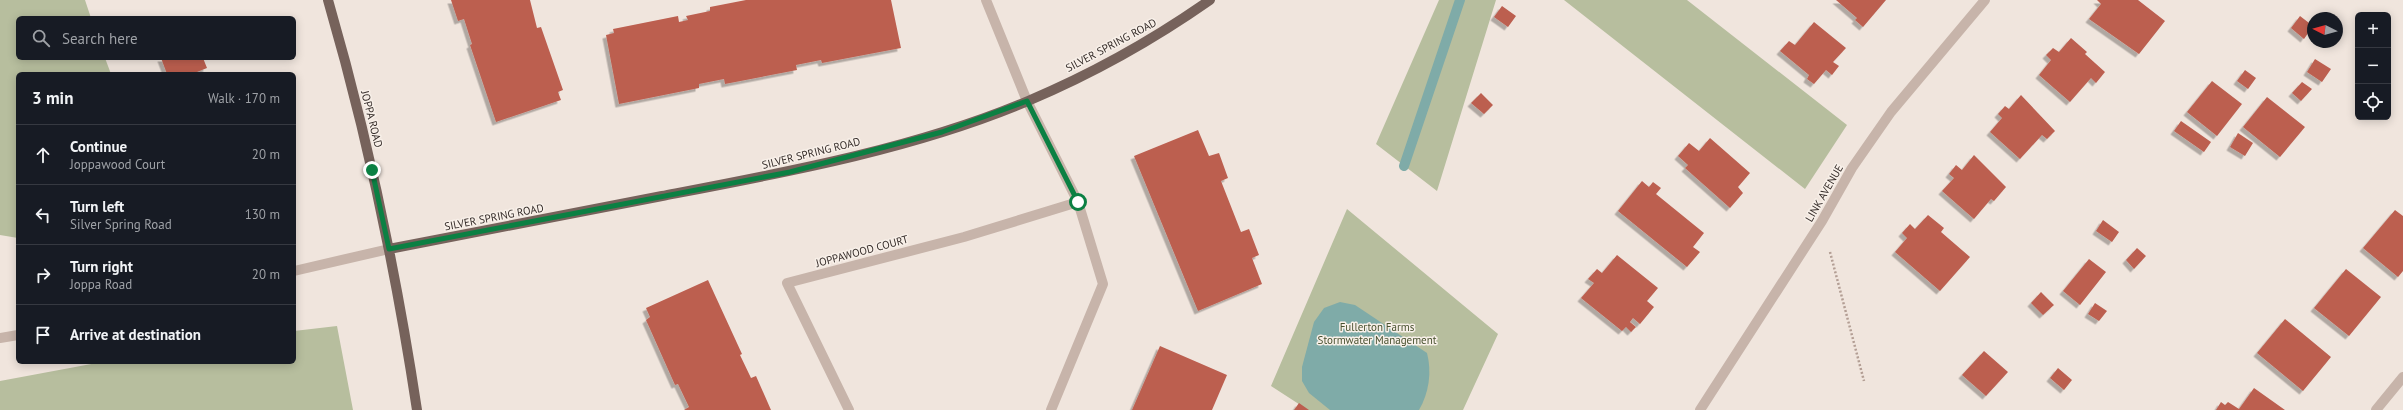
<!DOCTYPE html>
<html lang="en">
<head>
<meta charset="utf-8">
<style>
	:root { --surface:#171b24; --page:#20242c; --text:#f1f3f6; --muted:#9ea1a6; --line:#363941 }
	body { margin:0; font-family:"PT Sans",sans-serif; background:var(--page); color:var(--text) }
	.controls { position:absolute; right:12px; top:12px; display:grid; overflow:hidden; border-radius:6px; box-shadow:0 2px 10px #0003 }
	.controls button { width:36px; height:36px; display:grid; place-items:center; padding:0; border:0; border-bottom:1px solid var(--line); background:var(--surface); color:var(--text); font:20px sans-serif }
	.compass { position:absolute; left:2307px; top:12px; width:36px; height:36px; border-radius:50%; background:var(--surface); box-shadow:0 2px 10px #0003; rotate:276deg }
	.stop { position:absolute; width:12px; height:12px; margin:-9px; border:3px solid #0b8043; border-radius:50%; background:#fff }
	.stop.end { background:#0b8043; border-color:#fff; box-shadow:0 1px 4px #0008 }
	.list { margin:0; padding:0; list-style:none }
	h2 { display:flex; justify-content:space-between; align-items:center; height:52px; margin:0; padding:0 16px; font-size:17px }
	h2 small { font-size:13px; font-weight:400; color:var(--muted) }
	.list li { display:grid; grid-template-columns:26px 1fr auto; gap:12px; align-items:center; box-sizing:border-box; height:60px; padding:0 16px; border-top:1px solid var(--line) }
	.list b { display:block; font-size:15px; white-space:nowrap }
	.list p { margin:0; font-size:13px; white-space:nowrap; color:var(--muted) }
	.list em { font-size:13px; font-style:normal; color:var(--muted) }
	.icon { flex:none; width:22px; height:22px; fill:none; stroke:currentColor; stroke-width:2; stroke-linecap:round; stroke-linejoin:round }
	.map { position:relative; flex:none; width:2403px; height:410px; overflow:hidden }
	.search { position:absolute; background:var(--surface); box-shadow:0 2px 10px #0003; left:16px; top:16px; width:280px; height:44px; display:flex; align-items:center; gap:10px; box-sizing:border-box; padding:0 14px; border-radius:6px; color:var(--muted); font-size:15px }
	.panel { position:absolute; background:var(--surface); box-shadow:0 2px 10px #0003; left:16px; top:72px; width:280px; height:292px; border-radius:6px }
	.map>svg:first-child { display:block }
	.green { fill:#b7be9e }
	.water { fill:#7faba8 }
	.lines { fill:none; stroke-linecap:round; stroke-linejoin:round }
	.stream { stroke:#7faba8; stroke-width:10 }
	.building { fill:#bc5f50; filter:url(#shadow) }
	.path { stroke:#b39e94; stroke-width:2.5; stroke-dasharray:2 2; stroke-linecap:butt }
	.minor { stroke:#c7b4aa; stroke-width:10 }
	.major { stroke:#76625b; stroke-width:10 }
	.route { stroke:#0b8043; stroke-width:5 }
	.labels { text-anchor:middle; stroke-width:3; stroke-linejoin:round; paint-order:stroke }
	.street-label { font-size:11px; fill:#352c29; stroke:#f8f0e9 }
	.park-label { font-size:11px; fill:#48512f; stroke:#f8f0e9 }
</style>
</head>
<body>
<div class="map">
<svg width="2403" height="410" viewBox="0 0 2403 410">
	<defs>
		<filter id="shadow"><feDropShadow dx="-3.5" dy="3.5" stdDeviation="0" flood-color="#0004"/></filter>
	</defs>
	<rect width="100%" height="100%" fill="#f0e5dd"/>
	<path class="green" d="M0,0H85L91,18H18V58H105L111,74H18V238L0,235Z
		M1439,0H1496L1437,191L1376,144Z
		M1564,0H1687L1847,125L1805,189Z
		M1347,209L1498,334L1463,410H1308L1271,386Z
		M337,326L353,410H0V381L102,362H294V331Z"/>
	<path class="water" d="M1340,302L1355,305L1427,353C1432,372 1429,393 1419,410H1330L1309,393L1302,381V367L1314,322L1324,308Z"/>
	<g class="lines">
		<path class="stream" d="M1404,166L1460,0"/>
	</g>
	<path class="building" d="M451,0H530L537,28L541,27L563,90L558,92L561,100L496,122L470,45L472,44L464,19L458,21Z
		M746,0H891L901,48L822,63L821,60L796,65L797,70L725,84L724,79L699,84V88L619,104L606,35L614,33L613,29L678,16L679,22L688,20L686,16L710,11V7Z
		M1836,0H1886L1863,27L1855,20L1857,18Z
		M2097,0H2138L2165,21L2139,54L2089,19L2101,4Z
		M1502,6L1516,16L1508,27L1494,17Z
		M2300,16L2313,26L2304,39L2291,28Z
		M1814,22L1846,48L1833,62L1839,66L1832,75L1826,70L1814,84L1807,79L1809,75L1780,51L1789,41L1795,45Z
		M2071,38L2087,52L2085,54L2105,72L2096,83L2091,78L2070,102L2039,75L2051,60L2046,55L2053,48L2059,52Z
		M161,58H203L207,68L192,74H167Z
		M2315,59L2331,69L2322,82L2307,72Z
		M2245,70L2256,78L2248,89L2237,81Z
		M2212,81L2242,104L2217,136L2187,112Z
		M2302,82L2312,89L2301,101L2292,93Z
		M1481,93L1493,105L1484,114L1471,103Z
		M2021,95L2055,131L2047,139L2042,135L2020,159L1990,132L2002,118L1998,114L2005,106L2009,109Z
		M2267,97L2305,127L2280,157L2243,127Z
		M2181,121L2211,142L2204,152L2174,131Z
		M1198,130L1209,156L1219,153L1228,178L1221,181L1241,232L1249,229L1259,255L1252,258L1262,284L1198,311L1134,156Z
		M2238,133L2253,143L2245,156L2230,147Z
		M1710,138L1750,173L1738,187L1743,193L1730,208L1685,168L1688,165L1678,156L1689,143L1699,151Z
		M1974,155L2006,187L1994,201L1991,199L1974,219L1942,191L1954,178L1949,174L1956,165L1962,170Z
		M1642,181L1649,187L1653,182L1661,188L1656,194L1704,233L1693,247L1700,252L1687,267L1618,211Z
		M2395,210L2403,216V271L2398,277L2363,248Z
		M1928,215L1944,228L1941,232L1970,257L1940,291L1895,252L1907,238L1902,233L1910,224L1915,229Z
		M2103,220L2119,232L2112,242L2096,231Z
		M2137,248L2146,256L2134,269L2126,260Z
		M1617,255L1658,288L1647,301L1654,307L1640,324L1633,318L1630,322L1636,327L1631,332L1626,327L1622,331L1581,298L1594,283L1588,279L1597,269L1602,273Z
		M2089,259L2106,272L2080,305L2063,291Z
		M2346,269L2381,297L2349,336L2314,308Z
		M708,280L742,354L740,355L751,378L756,376L771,410H684L689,407L678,384L675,385L646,320L650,317L646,308Z
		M2041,292L2054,305L2043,315L2031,303Z
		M2095,303L2107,311L2099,321L2088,314Z
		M2285,319L2331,357L2303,391L2257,353Z
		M1160,346L1227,375L1212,410H1132Z
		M1984,351L2008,372L1986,396L1962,375Z
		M2058,368L2072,380L2064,390L2050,378Z
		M2254,388L2285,410H2216L2221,402L2225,405L2228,402L2239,409Z
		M1299,403L1309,410H1294Z"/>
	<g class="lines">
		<path class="path" d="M1830,252L1864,381"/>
		<path class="minor" d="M986,0L1027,101L1078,202L1103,284L1051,410
			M294,271L389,249
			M0,338L18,335
			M849,410L787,283L964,237L1078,202
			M1700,410L1822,221L1852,168L1891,112L1985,0
			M2376,410L2403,377"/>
		<path class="major" d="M328,0C367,134 396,271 417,410
			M389,249C480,232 571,214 662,196C783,173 915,149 1028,101C1092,74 1153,40 1210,0"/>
	</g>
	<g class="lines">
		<path class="route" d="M372,170L389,249L790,172L942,132L1027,101L1078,202"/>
	</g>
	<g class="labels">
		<g class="street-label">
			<text transform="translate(1111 45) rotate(-28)" y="4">SILVER SPRING ROAD</text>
			<text transform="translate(372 119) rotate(76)" y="4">JOPPA ROAD</text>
			<text transform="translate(811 153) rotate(-14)" y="4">SILVER SPRING ROAD</text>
			<text transform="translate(1824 193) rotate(-60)" y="4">LINK AVENUE</text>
			<text transform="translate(494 217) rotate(-11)" y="4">SILVER SPRING ROAD</text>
			<text transform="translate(862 251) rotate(-15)" y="4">JOPPAWOOD COURT</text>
		</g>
		<g class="park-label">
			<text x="1377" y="331">Fullerton Farms<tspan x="1377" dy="13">Stormwater Management</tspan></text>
		</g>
	</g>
</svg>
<div class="controls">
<button>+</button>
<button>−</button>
<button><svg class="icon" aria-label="locate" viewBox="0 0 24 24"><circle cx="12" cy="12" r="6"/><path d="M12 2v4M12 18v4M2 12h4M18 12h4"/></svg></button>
</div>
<svg class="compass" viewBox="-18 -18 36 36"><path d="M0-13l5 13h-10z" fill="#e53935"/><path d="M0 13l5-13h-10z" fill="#9ea1a6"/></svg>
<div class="stop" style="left:1078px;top:202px"></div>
<div class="stop end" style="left:372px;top:170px"></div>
<div class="search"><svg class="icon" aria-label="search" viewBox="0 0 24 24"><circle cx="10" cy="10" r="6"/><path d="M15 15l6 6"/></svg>Search here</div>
<section class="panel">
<h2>3 min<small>Walk · 170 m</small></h2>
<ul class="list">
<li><svg class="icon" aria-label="ahead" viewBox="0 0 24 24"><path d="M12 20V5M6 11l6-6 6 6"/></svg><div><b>Continue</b><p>Joppawood Court</p></div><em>20 m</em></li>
<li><svg class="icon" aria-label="left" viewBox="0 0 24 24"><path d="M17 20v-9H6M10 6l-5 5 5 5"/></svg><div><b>Turn left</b><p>Silver Spring Road</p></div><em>130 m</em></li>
<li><svg class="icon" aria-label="right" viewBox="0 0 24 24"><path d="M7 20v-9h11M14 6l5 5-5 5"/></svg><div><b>Turn right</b><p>Joppa Road</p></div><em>20 m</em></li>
<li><svg class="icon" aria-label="arrive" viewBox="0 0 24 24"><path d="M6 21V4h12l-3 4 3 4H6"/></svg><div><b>Arrive at destination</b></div></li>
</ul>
</section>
</div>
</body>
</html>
